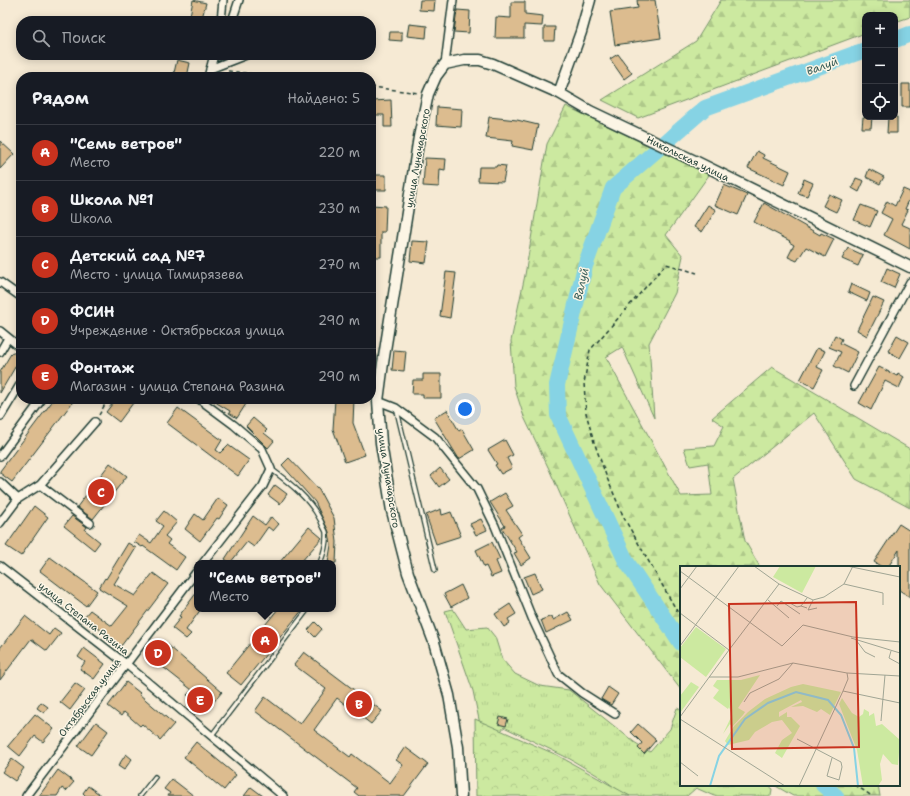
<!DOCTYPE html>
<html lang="ru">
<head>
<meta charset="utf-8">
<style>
	:root { --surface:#171b24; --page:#20242c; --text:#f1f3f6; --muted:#9ea1a6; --line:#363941; --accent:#c8321e }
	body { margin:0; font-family:"Shantell Sans",sans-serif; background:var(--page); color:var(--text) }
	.controls { position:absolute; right:12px; top:12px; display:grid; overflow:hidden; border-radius:8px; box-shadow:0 2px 10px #0003 }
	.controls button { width:36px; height:36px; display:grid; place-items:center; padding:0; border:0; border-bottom:1px solid var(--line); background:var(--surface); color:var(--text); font:20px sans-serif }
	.you { position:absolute; left:465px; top:409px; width:14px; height:14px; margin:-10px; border:3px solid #fff; border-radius:50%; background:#1a73e8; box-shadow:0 0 0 6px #1a73e833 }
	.badge { display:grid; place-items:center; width:26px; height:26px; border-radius:50%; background:var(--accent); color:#fff; font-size:13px; font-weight:700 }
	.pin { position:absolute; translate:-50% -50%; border:2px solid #fff; box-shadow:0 1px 4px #0006 }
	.popup { position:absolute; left:194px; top:560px; width:142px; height:52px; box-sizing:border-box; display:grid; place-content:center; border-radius:8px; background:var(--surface); filter:drop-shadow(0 1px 3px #0005); font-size:13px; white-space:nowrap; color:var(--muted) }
	.popup b { font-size:15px; color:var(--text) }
	.popup::after { content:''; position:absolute; left:50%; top:100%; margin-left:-8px; border:8px solid transparent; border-top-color:var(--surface) }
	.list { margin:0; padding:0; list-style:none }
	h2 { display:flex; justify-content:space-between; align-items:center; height:52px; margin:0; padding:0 16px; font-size:17px }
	h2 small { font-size:13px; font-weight:400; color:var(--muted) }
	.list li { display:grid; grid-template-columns:26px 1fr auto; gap:12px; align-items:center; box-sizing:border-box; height:56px; padding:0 16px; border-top:1px solid var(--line) }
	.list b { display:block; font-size:15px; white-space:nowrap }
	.list p { margin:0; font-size:13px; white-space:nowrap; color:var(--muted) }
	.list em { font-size:13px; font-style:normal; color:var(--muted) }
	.icon { flex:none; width:22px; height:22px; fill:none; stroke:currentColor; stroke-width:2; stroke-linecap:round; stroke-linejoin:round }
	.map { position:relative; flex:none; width:910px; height:796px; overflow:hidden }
	.search { position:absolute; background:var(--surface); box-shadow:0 2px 10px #0003; left:16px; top:16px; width:360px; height:44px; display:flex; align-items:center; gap:10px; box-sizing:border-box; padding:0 14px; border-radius:16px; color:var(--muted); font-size:15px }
	.panel { position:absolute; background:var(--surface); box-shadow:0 2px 10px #0003; left:16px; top:72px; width:360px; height:332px; border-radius:16px }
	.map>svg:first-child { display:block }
	.grass { fill:url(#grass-tufts); stroke:#76936a }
	.forest { fill:url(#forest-firs); stroke:#76936a }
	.park { fill:url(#park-crowns); stroke:#76936a }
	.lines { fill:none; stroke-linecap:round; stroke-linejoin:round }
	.river { stroke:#86d3e4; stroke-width:16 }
	.building { fill:#dcbc8f; stroke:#1f3d34 }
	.lane-casing { stroke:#1f3d34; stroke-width:6 }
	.street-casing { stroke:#1f3d34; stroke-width:10 }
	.secondary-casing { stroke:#1f3d34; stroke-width:13 }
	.path { stroke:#1f3d34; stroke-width:1.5; stroke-dasharray:4 3; stroke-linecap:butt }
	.lane { stroke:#fcf5e5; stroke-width:3.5 }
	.street { stroke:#fcf5e5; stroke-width:7 }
	.secondary { stroke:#fcf5e5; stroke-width:10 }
	.labels { text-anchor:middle; stroke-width:3; stroke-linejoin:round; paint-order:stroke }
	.street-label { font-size:10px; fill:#1f3d34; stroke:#fcf5e5 }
	.water-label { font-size:11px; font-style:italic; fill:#345b57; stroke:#fcf5e5 }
	.inset-river { fill:none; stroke:#86d3e4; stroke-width:2 }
	.inset-road { fill:none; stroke:#a0a594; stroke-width:1 }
	.view { fill:#c8321e; fill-opacity:0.15; stroke:#c8321e; stroke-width:2 }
	.inset-edge { fill:none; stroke:#1f3d34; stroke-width:2 }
</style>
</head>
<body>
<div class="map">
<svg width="910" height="796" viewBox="0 0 910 796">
	<defs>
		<pattern id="grass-tufts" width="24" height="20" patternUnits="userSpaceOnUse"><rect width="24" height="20" fill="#cce9a0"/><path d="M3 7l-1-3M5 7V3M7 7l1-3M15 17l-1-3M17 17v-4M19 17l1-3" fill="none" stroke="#afc98a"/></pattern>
		<pattern id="forest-firs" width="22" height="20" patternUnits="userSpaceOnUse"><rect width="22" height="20" fill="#cce9a0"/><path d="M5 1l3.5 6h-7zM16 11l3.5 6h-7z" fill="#afc98a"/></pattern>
		<pattern id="park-crowns" width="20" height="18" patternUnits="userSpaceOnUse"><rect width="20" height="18" fill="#cce9a0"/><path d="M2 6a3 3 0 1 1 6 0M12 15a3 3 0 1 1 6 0" fill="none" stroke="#afc98a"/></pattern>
	</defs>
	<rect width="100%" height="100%" fill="#f6ead4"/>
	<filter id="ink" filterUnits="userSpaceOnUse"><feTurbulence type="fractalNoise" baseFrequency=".025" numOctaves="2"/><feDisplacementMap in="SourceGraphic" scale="8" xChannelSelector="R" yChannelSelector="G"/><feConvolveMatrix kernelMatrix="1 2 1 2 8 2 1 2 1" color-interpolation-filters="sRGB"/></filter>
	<g filter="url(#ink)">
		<path class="grass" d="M453,609L466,629L487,627L495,637L502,659L515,674L540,686L569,690L634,742L650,752L670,729L677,708L681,710V785H767L772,789L771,796H714L696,788L687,796H626L602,778L570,759L504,727L497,737L481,729L473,691L445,611Z"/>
		<path class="forest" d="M721,0H910V17L895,22V15H865V33L638,118L602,100L696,41Z
			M566,106L709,175L666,235L683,256L675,293L649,343L654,418L622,347L606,357L681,496L712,495L708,463L690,466L684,448L714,446L724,426L712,418L772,367L910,449V508L856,479L814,413L733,479L745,541L760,567H681V690L600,584L549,469L524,417L514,386L511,341L525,275L547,144Z
			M774,785H878L880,796H793Z"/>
		<path class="park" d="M475,719L557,755L630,796H476Z"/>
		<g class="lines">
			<path class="river" d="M895,40L910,34
				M681,643L626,561L558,415L557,385L585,266L613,188L705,108L865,50
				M823,785L836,796"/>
		</g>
		<path class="building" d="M193,0L206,3L202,18L190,16Z
			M420,0H435L434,11L419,10Z
			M637,0H655L661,38L615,45L610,12L638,8Z
			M511,2H525V14L543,16L542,26L524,25V38H495L496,17L511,18Z
			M457,10L470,11L469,33L454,32Z
			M409,24L427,26L426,38L407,36Z
			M544,27H555L554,41H544Z
			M390,32H402V41L389,40Z
			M618,54L632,73L624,79L610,59Z
			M177,60L190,63L187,77H173Z
			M902,84H910V107H902Z
			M391,100L392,127H384V115H372V101Z
			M437,107L462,109L461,127L436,125Z
			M489,117L517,120L538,125L533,150L512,146L513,141L486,138Z
			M863,117H872L871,128H862Z
			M888,117H897V133H887Z
			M0,141L14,154L0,169Z
			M757,151L764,155L763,158L790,171L784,185L748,168Z
			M425,158L446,159L445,170L440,169L439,187L423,186Z
			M497,165L506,166L503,182L478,181L479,167H496Z
			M869,169L884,177L880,184L866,177Z
			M373,175H386V190H372Z
			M856,178L864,181L859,192L852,188Z
			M804,179L813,183L807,196L798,193Z
			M724,185L747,195L738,215L715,205Z
			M903,189L910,192V198L905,209L908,210L901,224L910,228V249L884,235L892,219L881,213L887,201L895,206Z
			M829,194L842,200L836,212L823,206Z
			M764,203L820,235L821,233L834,239L825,257L806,247L797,261L788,257L794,245L789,242L790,241L754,222Z
			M371,205L386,206L385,232H381V257H371Z
			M708,205L716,210L702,232L694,227Z
			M861,205L877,211L870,227L854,220Z
			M412,241L429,242L426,263L410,261Z
			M848,248L863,255L858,266L842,259Z
			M887,268L900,274L894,288L881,282Z
			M446,272L456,273L450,318L440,316Z
			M851,284L870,293L867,301L848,292Z
			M873,297L884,302L867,336L857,330Z
			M835,335L842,339L840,343L858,352L848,373L834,366L841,352L829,347Z
			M897,335L909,342L900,358L888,351Z
			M817,348L825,351L817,367L823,370L814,387L800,380Z
			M394,350L406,351L404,371L392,370Z
			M12,352L21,357L0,393V372Z
			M879,367L897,376L898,373L904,377L899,388L885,381L871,410L859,403Z
			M423,374H441V398H423V394H412L413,380H423Z
			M54,399H75L12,482L0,473V471Z
			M116,399H136L119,422L106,412Z
			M210,399H238L246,404L237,418L229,413L230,411Z
			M335,399H354L353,423L365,455L345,462L333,429Z
			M178,408L222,440L216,450L220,453L228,445L249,460L238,476L167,423Z
			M447,410L459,431L462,429L474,450L459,459L434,418Z
			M253,418L267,430L264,433L274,441L268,448L246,426Z
			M505,440L513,455L507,458L512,468L501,474L495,465L497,464L488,450Z
			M289,458L319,490L334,518L337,542L336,563H328L331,545L329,532L315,502L282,465Z
			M110,463L127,476L93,519L77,507Z
			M440,468L449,479L439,487L431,476Z
			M275,485L287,494L280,504L268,495Z
			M505,493L513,506L506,510L522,534L518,537L531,558L521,565L514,553L517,552L502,528L505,526L490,502Z
			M218,498L228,505L219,519L217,518L200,541L185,529L195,514L203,520Z
			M34,506L48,517L21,556L6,546Z
			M441,509L442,515L451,512L461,536L436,544L426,515Z
			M164,511L177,522L165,536L170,540L167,544L185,557L176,570L143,546L142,547L134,542L139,535L151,543L163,526L156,521Z
			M72,516L87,527L85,530L100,542L94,550L64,526Z
			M253,516L265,525L271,517L279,524L273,531L268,527L254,547L247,542L230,563L225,559Z
			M481,519L487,530L476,535L470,524Z
			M899,524L910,531V597L899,590V550L888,567H882L874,562Z
			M309,527L322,538L300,563H279Z
			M492,542L500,559L496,561L501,573L491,577L486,566L484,567L476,550Z
			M128,543L136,548L114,584L135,596L153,573L168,584L121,646L84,617L90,610L112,626L128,606L99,588L105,578L106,579Z
			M50,557L97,591L86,606L40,571Z
			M535,573L542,589L531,594L524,577Z
			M461,585L467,598L451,607L444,594Z
			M197,592V609H201L186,630L191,634L186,639L172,628L181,617L179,616Z
			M510,604L516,614L508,619L510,623L504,627L495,614Z
			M278,609H303L241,685L226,673Z
			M568,612L573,620L546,633L541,620L552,616L553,620Z
			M25,616L49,635L54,628L61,633L47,651L31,639L0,680V648Z
			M315,622L322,629L315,637L308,630Z
			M162,640L222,692L206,711L187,695L192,690L149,656Z
			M84,648L105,664L94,679L80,669L85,662L78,657Z
			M304,652L382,711L371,724L337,698L314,730L350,757L352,754L390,783L403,765L396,760L405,747L428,764L404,796H359L354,792L357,788L255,711L265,697L300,724L326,689L294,665Z
			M126,682L140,693L139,694L174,724L160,740L142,724L140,726L124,712L121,716L108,706Z
			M75,683L85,690L70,710L60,702Z
			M608,687L618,694L611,705L601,699Z
			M41,702L48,707L44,713L37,708Z
			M35,714L54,729L43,742L35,736L20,756L8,746Z
			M500,717L508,719L506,726L498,724Z
			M96,722L108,731L91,755L78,746Z
			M638,724L656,740L644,754L638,748L642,743L631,732Z
			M196,742L236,775L224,790L184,757Z
			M126,754L132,759L124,770L118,766Z
			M12,759L24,768L15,781L2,772Z
			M58,770L74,782L66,791L62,788L57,796H39Z
			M172,779L194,796H168L170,793L164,789Z
			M88,786L102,796H86L83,793Z
			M251,787L263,796H244Z"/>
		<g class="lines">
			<defs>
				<path id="lane" d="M397,411L435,570
					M271,469C290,483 310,499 321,521C322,525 325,529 326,532C327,543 324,553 320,563
					M212,735L308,609
					M140,796L155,777"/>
				<path id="street" d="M221,21L223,0
					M232,21L239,0
					M445,64L453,0
					M210,69L246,55
					M208,77L214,55
					M0,282L21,297
					M0,331L21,348
					M0,352L8,338
					M854,386L910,282
					M199,399L234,425L262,449L271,469L263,486L203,563
					M378,401L396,408L435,437L477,489L495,526L532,618L558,674L582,693L615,714
					M1,416L21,383
					M0,456L42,399
					M0,482L18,499
					M40,485L90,523
					M0,523L18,499L40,485L95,422
					M0,566L126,664L283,796
					M26,796L197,571"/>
				<path id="secondary" d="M559,93L581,32L590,0
					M461,796L458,747L449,695L434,642L408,573L392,511L381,443L378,401L383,363L419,137L428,94L436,76L445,64L464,60H480L493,64L559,93L590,111L695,161L910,267"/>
			</defs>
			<use href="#lane" class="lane-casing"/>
			<use href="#street" class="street-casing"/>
			<use href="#secondary" class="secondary-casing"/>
			<path class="path" d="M228,71L279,77
				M371,87L419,93
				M99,415L108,399
				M681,618L624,518L607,478L594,442L586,413L584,383L590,350L666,264L697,273
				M855,785L872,796"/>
			<use href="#lane" class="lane"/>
			<use href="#street" class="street"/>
			<use href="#secondary" class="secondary"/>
		</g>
	</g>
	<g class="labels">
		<g class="street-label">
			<text transform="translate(417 158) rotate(-80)" y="4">улица Луначарского</text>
			<text transform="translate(688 158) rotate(26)" y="4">Никольская улица</text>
			<text transform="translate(389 478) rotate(81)" y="4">улица Луначарского</text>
			<text transform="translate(84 618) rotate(38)" y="4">улица Степана Разина</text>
			<text transform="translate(89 697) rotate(-53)" y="4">Октябрьская улица</text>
		</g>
		<g class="water-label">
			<text transform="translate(822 66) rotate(-20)" y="4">Валуй</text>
			<text transform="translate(581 284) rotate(-77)" y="4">Валуй</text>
		</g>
	</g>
	<g transform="translate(680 566)">
		<rect width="220" height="220" fill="#f6ead4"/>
		<path d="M100,0H136L122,27L93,11ZM80,109L58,142L65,146L63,149L52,161L50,158L43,168L52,149L49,141L61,114Z" fill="#cce9a0"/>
		<path d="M123,118L161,126L150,149L141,143L137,146L123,140L111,141L122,136L121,134L99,146V151L107,146V151H111L120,160L102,192L95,187L102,174L112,167L102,154L92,156L75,166L69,174L48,179L45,175L54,160L68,146L85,133L111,121ZM162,132L172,147L179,151L183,148L184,143L189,146V150L194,147L196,160L202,158L220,174L218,199L212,198L203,188L200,198L202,214L198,220H183L177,184L159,138Z" fill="#cce9a0"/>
		<path d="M16,61L46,83L26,111L0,91V82ZM37,114H63L48,143L33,132L39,124L33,120ZM11,116L19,121L0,147V130Z" fill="#cce9a0"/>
		<path class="inset-river" d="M30,220L39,190L65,153L88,137L116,126L148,134L161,149L174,182L178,220"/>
		<path class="inset-road" d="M74,0L99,18L133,34L144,31L164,18L203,27V39M167,0L220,11M0,5L102,80L123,59L173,71L220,76M164,18L173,0M0,23L17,0M88,34L109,52M133,34L128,44L137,42M110,37L117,41L121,40M97,40L101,35L120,48M127,42L121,40L127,32M0,47L49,84L0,151M171,72L220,87M176,74L185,86L195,91M0,80L59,0M49,84L99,18M211,85L209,92L220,98M167,107L220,110M29,111H58L113,97L167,107L168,113L163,125L119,220M163,125L220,137M64,136L70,127L99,113L113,97M0,153L105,220M201,155L205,109M117,173L161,196L162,201L159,214L147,210L152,192M0,196L18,210"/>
		<path class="view" d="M176,36L179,181L52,183L49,38Z"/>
		<rect width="220" height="220" class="inset-edge"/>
	</g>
</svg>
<div class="controls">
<button>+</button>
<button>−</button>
<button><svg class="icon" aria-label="locate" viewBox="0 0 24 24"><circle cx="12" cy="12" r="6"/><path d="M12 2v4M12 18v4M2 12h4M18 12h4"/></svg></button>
</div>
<div class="you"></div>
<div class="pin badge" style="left:265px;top:640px">A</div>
<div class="popup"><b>&quot;Семь ветров&quot;</b>Место</div>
<div class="pin badge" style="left:359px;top:704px">B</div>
<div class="pin badge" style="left:101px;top:492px">C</div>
<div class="pin badge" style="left:158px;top:653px">D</div>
<div class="pin badge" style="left:200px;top:700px">E</div>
<div class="search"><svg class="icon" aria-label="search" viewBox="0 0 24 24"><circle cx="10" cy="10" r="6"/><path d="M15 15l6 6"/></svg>Поиск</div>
<section class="panel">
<h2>Рядом<small>Найдено: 5</small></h2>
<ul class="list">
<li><span class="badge">A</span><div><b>&quot;Семь ветров&quot;</b><p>Место</p></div><em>220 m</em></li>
<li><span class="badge">B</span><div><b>Школа №1</b><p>Школа</p></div><em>230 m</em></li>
<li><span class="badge">C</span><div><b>Детский сад №7</b><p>Место · улица Тимирязева</p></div><em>270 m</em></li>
<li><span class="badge">D</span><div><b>ФСИН</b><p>Учреждение · Октябрьская улица</p></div><em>290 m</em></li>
<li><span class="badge">E</span><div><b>Фонтаж</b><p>Магазин · улица Степана Разина</p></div><em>290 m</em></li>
</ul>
</section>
</div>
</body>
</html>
